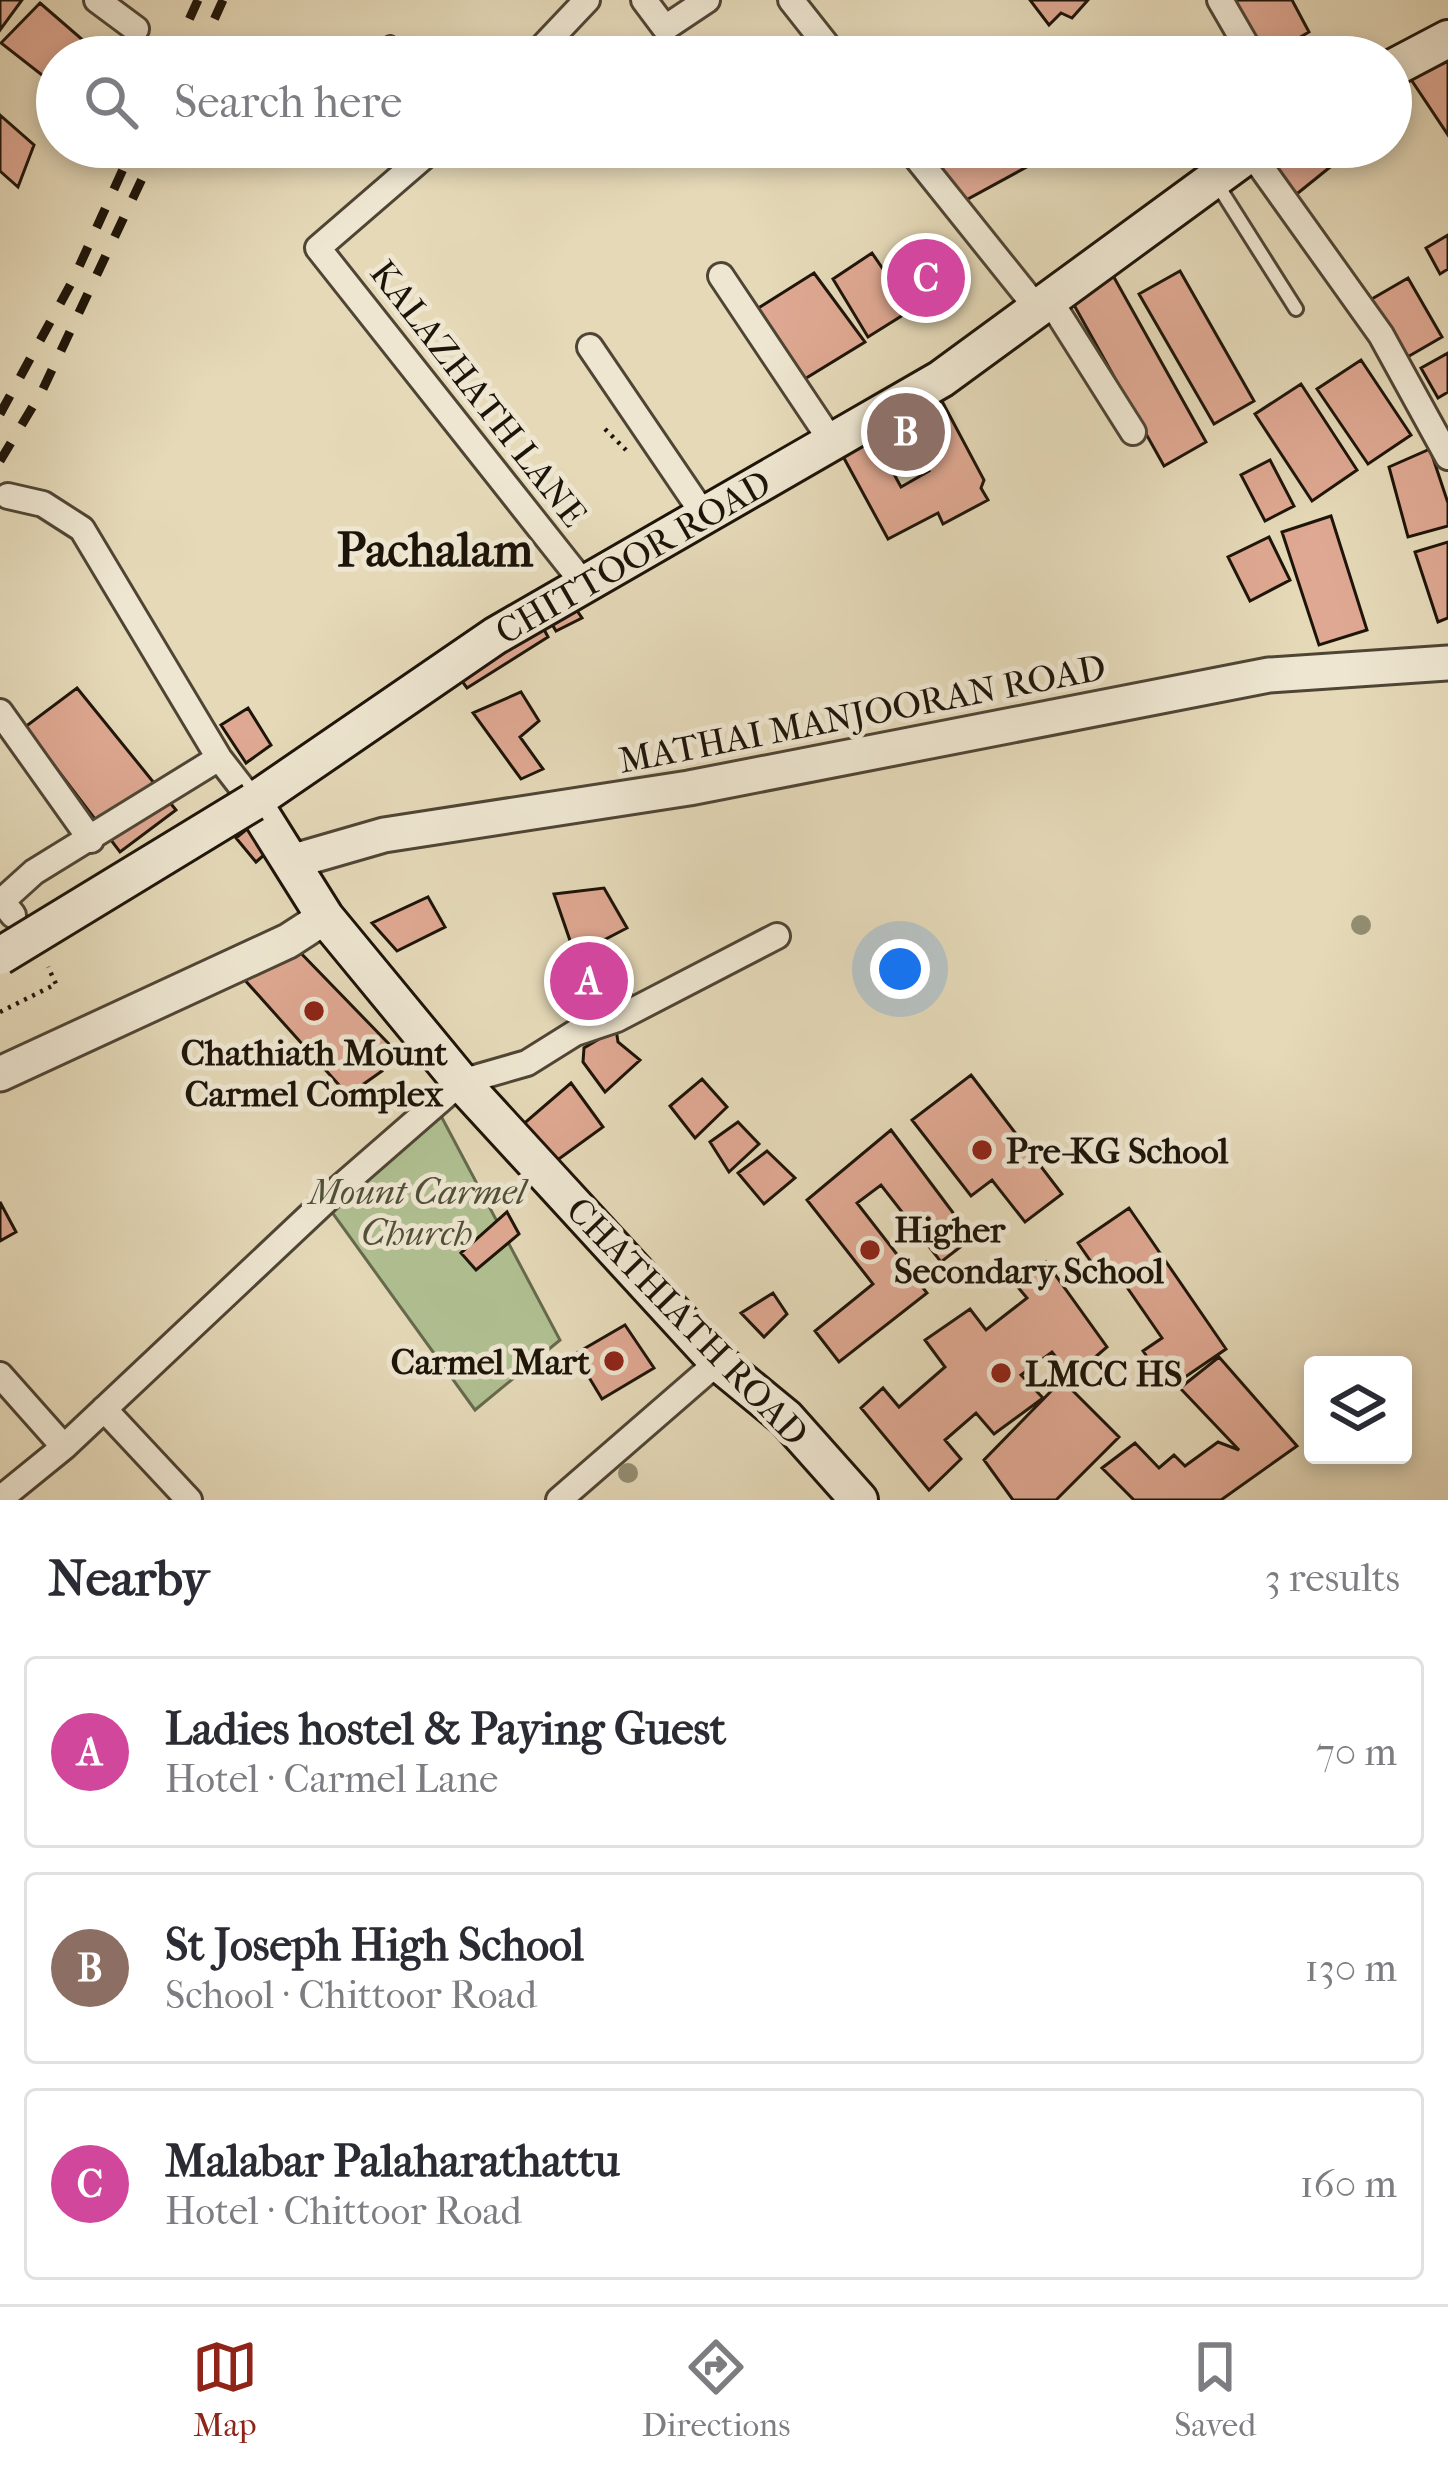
<!DOCTYPE html>
<html lang="en">
<head>
<meta charset="utf-8">
<style>
	:root { --surface:#fff; --page:#f7f7f7; --text:#2b2b33; --muted:#7c7c81; --line:#e1e1e2; --accent:#8f2418 }
	body { margin:0; font-family:"IM FELL French Canon",serif; background:var(--page); color:var(--text) }
	.controls { position:absolute; right:36px; bottom:36px; display:grid; overflow:hidden; border-radius:12px; box-shadow:0 6px 18px #0003 }
	.controls button { width:108px; height:108px; display:grid; place-items:center; padding:0; border:0; border-bottom:3px solid var(--line); background:var(--surface); color:var(--text); font:60px sans-serif }
	.you { position:absolute; left:900px; top:969px; width:42px; height:42px; margin:-30px; border:9px solid #fff; border-radius:50%; background:#1a73e8; box-shadow:0 0 0 18px #1a73e833 }
	.badge { display:grid; place-items:center; width:78px; height:78px; border-radius:50%; background:var(--accent); color:#fff; font-size:39px; font-weight:700 }
	.pin { position:absolute; translate:-50% -50%; border:6px solid #fff; box-shadow:0 3px 12px #0006 }
	.list { margin:0; padding:0; list-style:none }
	h2 { display:flex; justify-content:space-between; align-items:center; height:156px; margin:0; padding:0 48px; font-size:51px }
	h2 small { font-size:39px; font-weight:400; color:var(--muted) }
	.list li { display:grid; grid-template-columns:78px 1fr auto; gap:36px; align-items:center; box-sizing:border-box; height:192px; margin:0 24px 24px; padding:0 24px; border:3px solid var(--line); border-radius:12px }
	.list b { display:block; font-size:45px; white-space:nowrap }
	.list p { margin:0; font-size:39px; white-space:nowrap; color:var(--muted) }
	.list em { font-size:39px; font-style:normal; color:var(--muted) }
	.icon { flex:none; width:66px; height:66px; fill:none; stroke:currentColor; stroke-width:2; stroke-linecap:round; stroke-linejoin:round }
	.map { position:relative; flex:none; width:1448px; height:1500px; overflow:hidden }
	.search { position:absolute; background:var(--surface); box-shadow:0 6px 18px #0003; left:36px; right:36px; top:36px; height:132px; display:flex; align-items:center; gap:30px; box-sizing:border-box; padding:0 42px; border-radius:66px; color:var(--muted); font-size:45px }
	.sheet { height:804px; background:var(--surface) }
	nav { display:flex; justify-content:space-around; align-items:center; box-sizing:border-box; height:168px; border-top:3px solid var(--line); background:var(--surface); font-size:33px; color:var(--muted) }
	nav a { display:grid; justify-items:center; gap:6px }
	nav .on { color:var(--accent) }
	.map>svg:first-child { display:block }
	.green { fill:#b0c092; stroke:#666a4e; stroke-width:3 }
	.building { fill:#dfa892; stroke:#1d1409; stroke-width:3 }
	.lines { fill:none; stroke-linecap:round; stroke-linejoin:round }
	.service-casing { stroke:#4f4535; stroke-width:18 }
	.minor-casing { stroke:#4f4535; stroke-width:30 }
	.tertiary-casing { stroke:#4f4535; stroke-width:39 }
	.secondary-casing { stroke:#1d1409; stroke-width:42 }
	.path { stroke:#1d1409; stroke-width:4.5; stroke-dasharray:3 6; stroke-linecap:butt }
	.service { stroke:#eee6d1; stroke-width:12 }
	.minor { stroke:#eee6d1; stroke-width:24 }
	.tertiary { stroke:#eee6d1; stroke-width:33 }
	.secondary { stroke:#eee6d1; stroke-width:36 }
	.rail { stroke:#1d1409; stroke-width:9; stroke-dasharray:21 21; stroke-linecap:butt }
	.secondary-bridge-casing { stroke:#1d1409; stroke-width:42; stroke-linecap:butt }
	.secondary-bridge { stroke:#eee6d1; stroke-width:36 }
	.tree { fill:#938e72 }
	.poi-dot { fill:#8f2418; stroke:#eee6d1; stroke-width:4.5 }
	.labels { text-anchor:middle; stroke-width:10; stroke-linejoin:round; paint-order:stroke }
	.street-label { font-size:36px; fill:#1d1409; stroke:#eee6d1 }
	.poi-label { font-size:36px; font-weight:bold; fill:#1d1409; stroke:#eee6d1; text-anchor:start }
	.park-label { font-size:36px; font-style:italic; fill:#505039; stroke:#eee6d1 }
	.district-label { font-size:48px; font-weight:bold; fill:#1d1409; stroke:#eee6d1 }
</style>
</head>
<body>
<div class="map">
<svg width="1448" height="1500" viewBox="0 0 1448 1500">
	<rect width="100%" height="100%" fill="#e5d9b8"/>
	<filter id="stains"><feTurbulence type="fractalNoise" baseFrequency=".00167" numOctaves="4"/><feColorMatrix values="0 0 0 0 .2 0 0 0 0 .09 0 0 0 0 .02 0 0 0 .5 -.17"/></filter>
	<radialGradient id="worn" r=".72"><stop offset=".6" stop-color="#630" stop-opacity="0"/><stop offset="1" stop-color="#630" stop-opacity=".3"/></radialGradient>
	<path class="green" d="M432,1099L560,1340L475,1410L321,1197Z"/>
	<path class="building" d="M0,0H22L0,30Z
		M1030,0H1088L1072,18L1061,13L1049,25Z
		M1238,0H1292L1309,32L1266,57L1235,3Z
		M40,3L84,41L74,57H57L56,86L1,43Z
		M1448,61V135L1410,78Z
		M0,115L34,145L18,187L0,171Z
		M925,147H1022L1034,163L966,200Z
		M1288,147H1355L1293,197L1266,160Z
		M1448,235V269L1440,274L1426,248Z
		M872,253L911,310L868,337L833,279Z
		M919,260L948,288L933,301L906,268Z
		M1180,271L1254,401L1214,424L1139,294Z
		M1111,272L1206,442L1164,466L1069,296Z
		M814,273L865,342L803,380L752,312Z
		M1408,278L1442,337L1404,359L1370,300Z
		M1448,353V392L1438,398L1421,368Z
		M1361,360L1411,435L1368,464L1317,389Z
		M1301,384L1357,470L1312,501L1255,414Z
		M935,388L984,480L981,488L988,500L943,524L938,513L888,539L839,449L871,432L901,487L929,471L896,409Z
		M1430,449L1448,503V526L1408,537L1389,467Z
		M1270,460L1294,506L1265,521L1241,475Z
		M1331,516L1367,630L1319,645L1282,532Z
		M1269,537L1290,580L1250,601L1228,557Z
		M1448,542V618L1438,622L1415,552Z
		M563,590L582,618L556,631L540,604Z
		M537,616L548,637L467,688L453,669Z
		M77,688L176,810L120,852L25,727Z
		M521,692L539,721L520,737L543,769L521,779L473,713Z
		M248,708L271,745L246,763L221,725Z
		M252,825L272,848L256,862L236,838Z
		M604,888L627,928L575,955L554,894Z
		M428,897L445,927L397,951L372,923Z
		M293,945L390,1045L376,1061L382,1071L348,1095L242,977Z
		M591,947L631,994L579,1020L553,987Z
		M616,1029L618,1042L640,1060L605,1092L583,1062L584,1048Z
		M971,1075L1062,1194L1025,1222L992,1180L971,1196L912,1120Z
		M702,1079L727,1107L695,1138L670,1106Z
		M571,1083L603,1127L545,1169L521,1126Z
		M738,1122L759,1144L729,1172L710,1142Z
		M891,1130L972,1238L941,1262L881,1185L857,1203L927,1293L839,1362L815,1331L873,1284L807,1200Z
		M767,1151L795,1178L764,1204L738,1173Z
		M0,1202L16,1232L0,1241Z
		M1129,1208L1226,1349L1169,1388L1143,1351L1162,1338L1115,1270L1103,1279L1078,1243Z
		M507,1212L519,1234L476,1270L461,1253Z
		M1046,1262L1107,1347L1072,1377L1052,1352L1021,1375L1043,1398L994,1434L976,1413L945,1440L961,1459L929,1490L861,1408L883,1388L899,1407L945,1367L925,1340L970,1309L986,1330L1027,1298L1016,1285Z
		M773,1293L787,1314L764,1337L741,1313Z
		M625,1325L654,1368L602,1399L575,1354Z
		M1219,1357L1297,1446L1221,1500H1134L1102,1468L1135,1443L1159,1468L1174,1455L1185,1466L1218,1442L1239,1450L1180,1388Z
		M1062,1380L1119,1437L1056,1500H1013L984,1460Z"/>
	<g class="lines">
		<defs>
			<path id="service" d="M390,43L400,57
				M1217,184L1296,309"/>
			<path id="minor" d="M97,0L136,29
				M644,0L665,28L707,0
				M791,0L836,57
				M1220,0L1253,57
				M533,57L587,0
				M435,147L318,248L584,584
				M908,147L1037,308
				M1251,153L1381,335L1448,457
				M721,276L832,442
				M1049,299L1133,432
				M590,347L704,515
				M8,496L43,504L82,529L219,758L253,802
				M0,712L91,840
				M13,915L2,901L34,872L219,758
				M0,1375L64,1447
				M104,1409L189,1500
				M0,1499L64,1447L337,1190L461,1082L527,1063L575,1033L617,1019L777,936
				M559,1500L718,1362"/>
			<path id="tertiary" d="M294,861L384,835L689,788L1269,675L1448,663
				M0,1074L288,941L325,917"/>
			<g id="secondary">
				<path d="M1391,69L1448,39"/>
				<path id="s1" d="M859,1500L786,1418L718,1362L461,1082L325,917L253,802L495,636L941,379L1258,147"/>
			</g>
		</defs>
		<use href="#service" class="service-casing"/>
		<use href="#minor" class="minor-casing"/>
		<use href="#tertiary" class="tertiary-casing"/>
		<use href="#secondary" class="secondary-casing"/>
		<path class="path" d="M605,429L626,450
			M0,1012L56,984L48,967"/>
		<use href="#service" class="service"/>
		<use href="#minor" class="minor"/>
		<use href="#tertiary" class="tertiary"/>
		<use href="#secondary" class="secondary"/>
		<path class="rail" d="M172,57L198,0
			M197,57L223,0
			M0,414L73,280L133,147
			M0,461L42,391L157,147"/>
		<defs>
			<path id="secondary-bridge" d="M0,956L253,802"/>
		</defs>
		<use href="#secondary-bridge" class="secondary-bridge-casing"/>
		<use href="#secondary-bridge" class="secondary-bridge"/>
	</g>
	<g class="tree">
		<circle cx="1361" cy="925" r="10"/>
		<circle cx="628" cy="1473" r="10"/>
	</g>
	<g class="poi-dot">
		<circle cx="314" cy="1011" r="12"/>
		<circle cx="982" cy="1150" r="12"/>
		<circle cx="870" cy="1250" r="12"/>
		<circle cx="614" cy="1361" r="12"/>
		<circle cx="1001" cy="1373" r="12"/>
	</g>
	<g class="labels">
		<g class="street-label">
			<text transform="translate(479 393) rotate(52)" y="13">KALAZHATH LANE</text>
			<text dy="13" stroke="none"><textPath href="#s1" startOffset="1380">CHITTOOR ROAD</textPath></text>
			<text transform="translate(862 713) rotate(-11)" y="13">MATHAI MANJOORAN ROAD</text>
			<text transform="translate(688 1321) rotate(46)" y="13">CHATHIATH ROAD</text>
		</g>
		<g class="poi-label">
			<text x="314" y="1065" text-anchor="middle">Chathiath Mount<tspan x="314" dy="41">Carmel Complex</tspan></text>
			<text x="1006" y="1163">Pre-KG School</text>
			<text x="894" y="1242">Higher<tspan x="894" dy="41">Secondary School</tspan></text>
			<text x="590" y="1374" text-anchor="end">Carmel Mart</text>
			<text x="1025" y="1386">LMCC HS</text>
		</g>
		<g class="park-label">
			<text x="417" y="1204">Mount Carmel<tspan x="417" dy="41">Church</tspan></text>
		</g>
		<g class="district-label">
			<text x="435" y="566">Pachalam</text>
		</g>
	</g>
	<rect width="100%" height="100%" filter="url(#stains)"/>
	<rect width="100%" height="100%" fill="url(#worn)"/>
</svg>
<div class="controls">
<button><svg class="icon" aria-label="layers" viewBox="0 0 24 24"><path d="M12 4l9 5-9 5-9-5zM3 14l9 5 9-5"/></svg></button>
</div>
<div class="you"></div>
<div class="pin badge" style="left:589px;top:981px;background:#d1479c">A</div>
<div class="pin badge" style="left:906px;top:432px;background:#8d6e63">B</div>
<div class="pin badge" style="left:926px;top:278px;background:#d1479c">C</div>
<div class="search"><svg class="icon" aria-label="search" viewBox="0 0 24 24"><circle cx="10" cy="10" r="6"/><path d="M15 15l6 6"/></svg>Search here</div>
</div>
<section class="sheet">
<h2>Nearby<small>3 results</small></h2>
<ul class="list">
<li><span class="badge" style="background:#d1479c">A</span><div><b>Ladies hostel &amp; Paying Guest</b><p>Hotel · Carmel Lane</p></div><em>70 m</em></li>
<li><span class="badge" style="background:#8d6e63">B</span><div><b>St Joseph High School</b><p>School · Chittoor Road</p></div><em>130 m</em></li>
<li><span class="badge" style="background:#d1479c">C</span><div><b>Malabar Palaharathattu</b><p>Hotel · Chittoor Road</p></div><em>160 m</em></li>
</ul>
</section>
<nav>
<a class="on"><svg class="icon" aria-label="map" viewBox="0 0 24 24"><path d="M3 6l6-2 6 2 6-2v14l-6 2-6-2-6 2zM9 4v14M15 6v14"/></svg>Map</a>
<a><svg class="icon" aria-label="directions" viewBox="0 0 24 24"><path d="M12 3l9 9-9 9-9-9zM9 14v-3h6M13 9l2 2-2 2"/></svg>Directions</a>
<a><svg class="icon" aria-label="saved" viewBox="0 0 24 24"><path d="M7 4h10v16l-5-4-5 4z"/></svg>Saved</a>
</nav>
</body>
</html>
